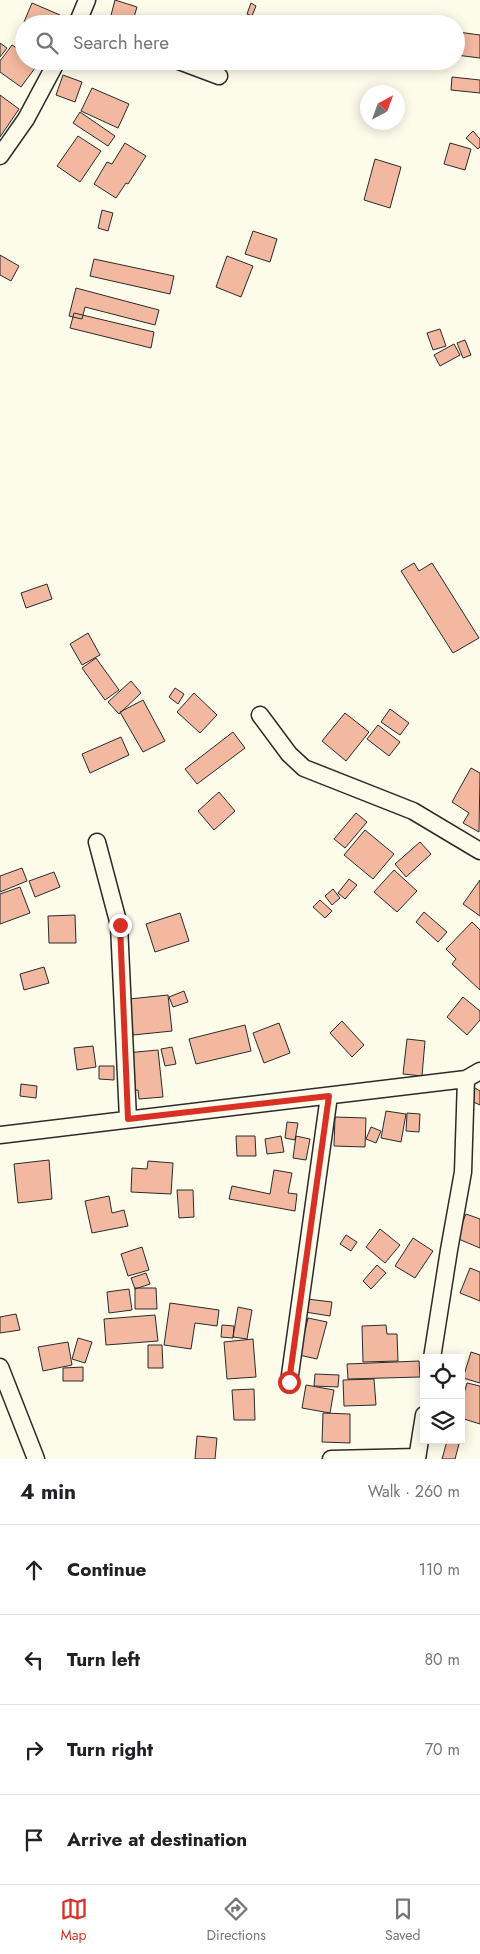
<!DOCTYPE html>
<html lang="en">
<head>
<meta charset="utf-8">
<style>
	:root { --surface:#fff; --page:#f6f6f6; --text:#202124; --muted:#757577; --line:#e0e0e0; --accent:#d93025 }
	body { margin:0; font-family:Jost,sans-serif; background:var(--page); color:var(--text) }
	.controls { position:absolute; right:15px; bottom:15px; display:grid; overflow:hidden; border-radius:0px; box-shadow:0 2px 12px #0003 }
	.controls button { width:45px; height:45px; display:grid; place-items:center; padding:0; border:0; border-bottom:1px solid var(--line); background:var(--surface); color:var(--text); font:25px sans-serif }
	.compass { position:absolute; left:360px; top:85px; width:45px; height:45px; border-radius:50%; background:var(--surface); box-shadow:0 2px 12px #0003; rotate:41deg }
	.stop { position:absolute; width:15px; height:15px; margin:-11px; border:4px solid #d93025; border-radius:50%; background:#fff }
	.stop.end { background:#d93025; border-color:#fff; box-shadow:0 1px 5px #0008 }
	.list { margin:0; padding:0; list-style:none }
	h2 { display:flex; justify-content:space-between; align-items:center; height:65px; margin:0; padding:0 20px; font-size:21px }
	h2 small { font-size:16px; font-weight:400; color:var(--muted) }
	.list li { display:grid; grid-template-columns:32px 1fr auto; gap:15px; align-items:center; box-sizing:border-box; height:90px; padding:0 20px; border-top:1px solid var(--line) }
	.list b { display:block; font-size:19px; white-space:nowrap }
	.list em { font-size:16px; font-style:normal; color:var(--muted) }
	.icon { flex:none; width:28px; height:28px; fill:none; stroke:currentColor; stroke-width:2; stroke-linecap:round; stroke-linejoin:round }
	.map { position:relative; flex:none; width:480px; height:1459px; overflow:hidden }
	.search { position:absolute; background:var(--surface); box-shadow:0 2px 12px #0003; left:15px; right:15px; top:15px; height:55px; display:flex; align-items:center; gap:12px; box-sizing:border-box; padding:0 18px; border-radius:28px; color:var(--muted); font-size:19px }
	.sheet { height:425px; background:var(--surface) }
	nav { display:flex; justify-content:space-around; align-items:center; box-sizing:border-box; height:70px; border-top:1px solid var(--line); background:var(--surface); font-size:14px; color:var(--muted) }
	nav a { display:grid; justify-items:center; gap:2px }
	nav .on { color:var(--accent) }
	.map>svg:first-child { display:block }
	.building { fill:#f2b8a0; stroke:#2b2b2b }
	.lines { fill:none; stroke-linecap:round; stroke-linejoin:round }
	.street-casing { stroke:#2b2b2b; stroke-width:19 }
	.street { stroke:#fdfbea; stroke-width:16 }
	.route { stroke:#d93025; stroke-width:6 }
</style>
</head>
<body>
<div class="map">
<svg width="480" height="1459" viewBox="0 0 480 1459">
	<rect width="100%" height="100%" fill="#fdfbea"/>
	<path class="building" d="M115,0L137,7L132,24L109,23Z
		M32,3L60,15L56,24L24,22Z
		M251,3L256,6L252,16L247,14Z
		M458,32L480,35V58L456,55Z
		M0,43L7,48L0,57Z
		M12,45L24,53V61H35L38,64L21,87L0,72V61Z
		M63,75L82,82L75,102L56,95Z
		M452,77L480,80V93L451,90Z
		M92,88L129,104L118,128L81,111Z
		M0,95L19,109L0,137Z
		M80,112L115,136L108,146L73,123Z
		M473,131L480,139V147L478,149L466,138Z
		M78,136L101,151L80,182L57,166Z
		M125,143L146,156L128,184L126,183L116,198L94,184L107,162L112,164Z
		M450,143L471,149L465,170L444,164Z
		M375,159L401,167L390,208L364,200Z
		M102,210L113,213L108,231L98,228Z
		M253,231L277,239L270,262L245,254Z
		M0,255L19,266L11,281L0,275Z
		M227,256L253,266L241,297L216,287Z
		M94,259L174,276L170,294L90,276Z
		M76,288L159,310L155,325L85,307L82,319L69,316Z
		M74,313L154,332L151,348L70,328Z
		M440,329L446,346L433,350L427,333Z
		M465,340L471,355L463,358L457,343Z
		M454,344L460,355L440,366L434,355Z
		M414,563L419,571L432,563L479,638L453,653L401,571Z
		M47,584L52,599L26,608L21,593Z
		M88,633L100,655L82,665L70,644Z
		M96,658L119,690L105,700L82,668Z
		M131,681L141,693L119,714L108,702Z
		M175,688L184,694L178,704L169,697Z
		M194,693L217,715L200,733L177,712Z
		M143,700L165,741L143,752L120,712Z
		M390,709L409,723L400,735L381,722Z
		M345,713L369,732L346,761L322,741Z
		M378,725L400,742L389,756L367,739Z
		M233,732L245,748L197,784L185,769Z
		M121,737L129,755L90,773L82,754Z
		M471,768L480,773L479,832L463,823L469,813L452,802Z
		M219,792L235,811L214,830L198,811Z
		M356,813L367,822L345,848L334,839Z
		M365,830L394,854L373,879L344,855Z
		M420,842L431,854L406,877L395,864Z
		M22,868L27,881L0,892V876Z
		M394,870L417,891L397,912L374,892Z
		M54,872L60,887L35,897L29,881Z
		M349,879L357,885L345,899L338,893Z
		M480,880V916L463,904Z
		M20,887L30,913L0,924V894Z
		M333,889L340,898L332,905L325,896Z
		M320,900L332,911L325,918L313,907Z
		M424,912L447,932L438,942L416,922Z
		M180,913L189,941L155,952L146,924Z
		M75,915L76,943H49L48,916Z
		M472,922L480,930V990L452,964L456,959L446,949Z
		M44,967L49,983L24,990L20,974Z
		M184,991L188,1002L173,1007L169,997Z
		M168,995L172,1031L133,1035L129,999Z
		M463,997L480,1011V1020L467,1035L447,1017Z
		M342,1021L364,1045L352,1057L330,1033Z
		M279,1023L290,1053L264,1063L253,1033Z
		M245,1025L251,1051L196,1064L189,1039Z
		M407,1039L425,1041L422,1076L403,1074Z
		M93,1046L96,1067L77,1070L74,1048Z
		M172,1047L176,1064L165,1066L161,1049Z
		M158,1050L163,1097L139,1099L138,1090L130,1091L126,1053Z
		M99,1066H114V1080L99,1079Z
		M21,1084L37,1086L36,1098L20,1096Z
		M475,1088L480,1091V1105L469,1100Z
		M386,1111L406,1114L401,1142L381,1138Z
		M407,1113L420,1114L419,1132L406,1131Z
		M335,1117L366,1118L365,1147L334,1146Z
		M287,1122L298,1123L295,1140L285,1138Z
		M371,1127L381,1131L376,1143L366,1139Z
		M236,1136H255L256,1156H237Z
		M281,1136L284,1152L267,1154L265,1139Z
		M296,1136L310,1139L306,1160L293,1158Z
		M49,1160L52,1199L18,1203L14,1164Z
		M148,1161L173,1163L171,1194L131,1192L132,1168L147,1169Z
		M274,1170L292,1173L288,1193L297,1194L295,1211L229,1199L232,1186L270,1194Z
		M177,1190H193L194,1217L179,1218Z
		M109,1196L112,1213L124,1210L128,1226L92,1233L85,1201Z
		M466,1214L480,1219V1248L456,1238Z
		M380,1229L400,1245L385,1263L366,1247Z
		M346,1235L357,1242L351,1251L340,1244Z
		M413,1238L433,1251L415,1278L395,1266Z
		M142,1247L149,1270L128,1276L121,1254Z
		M377,1265L386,1273L371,1289L363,1281Z
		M470,1268L480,1272V1301L460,1293Z
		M146,1273L150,1284L135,1289L131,1278Z
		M135,1288H156L157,1309H135Z
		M129,1289L132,1310L109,1313L107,1292Z
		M307,1299L332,1302L330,1316L305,1312Z
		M170,1303L219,1310L217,1326L195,1323L191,1349L164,1345Z
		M238,1307L252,1310L247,1339L233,1337Z
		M16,1314L20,1330L0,1333V1317Z
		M155,1315L158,1341L106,1345L104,1319Z
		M308,1318L327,1322L317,1359L299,1355Z
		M222,1325L234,1326L233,1338L221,1337Z
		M386,1325L387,1334H397L398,1361L363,1362L362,1326Z
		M78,1338L92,1342L85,1363L72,1359Z
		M253,1339L256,1377L227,1379L224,1342Z
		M68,1342L72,1365L43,1371L38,1347Z
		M148,1345H162L163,1368H148Z
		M471,1352L480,1355V1383L463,1378Z
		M419,1361L420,1377L348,1379L347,1364Z
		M83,1367V1381H63V1368Z
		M315,1374L339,1375L338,1387L314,1386Z
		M374,1379L376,1405L344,1406L343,1380Z
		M467,1383L480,1386V1424L461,1418V1392L464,1393Z
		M306,1385L334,1390L330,1413L302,1408Z
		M254,1389L255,1420H234L232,1390Z
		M323,1413L350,1414V1443L322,1442Z
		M197,1436L217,1438L215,1459H195Z
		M447,1441L459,1444L455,1459H442Z"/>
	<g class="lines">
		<defs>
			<path id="street" d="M77,24L87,0
				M179,61L219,76
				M0,156L26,119L57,61
				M260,715L289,754L304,768L413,811L480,851
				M97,842L119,925L128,1119
				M0,1135L466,1079L480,1071
				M432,1358L449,1250L463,1172L466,1079
				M0,1367L36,1459
				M289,1382L329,1096
				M331,1459L417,1457
				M417,1459L424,1415"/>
		</defs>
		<use href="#street" class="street-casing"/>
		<use href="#street" class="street"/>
	</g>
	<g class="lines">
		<path class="route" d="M120,925L128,1119L329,1096L289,1382"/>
	</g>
</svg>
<div class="controls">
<button><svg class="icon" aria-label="locate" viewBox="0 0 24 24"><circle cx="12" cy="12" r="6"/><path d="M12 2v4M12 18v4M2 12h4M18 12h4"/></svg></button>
<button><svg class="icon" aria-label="layers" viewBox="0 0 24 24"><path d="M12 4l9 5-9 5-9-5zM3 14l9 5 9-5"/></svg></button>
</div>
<svg class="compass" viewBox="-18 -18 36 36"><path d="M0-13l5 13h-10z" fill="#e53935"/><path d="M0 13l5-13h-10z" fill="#757577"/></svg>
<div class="stop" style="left:289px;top:1382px"></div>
<div class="stop end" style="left:120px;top:925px"></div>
<div class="search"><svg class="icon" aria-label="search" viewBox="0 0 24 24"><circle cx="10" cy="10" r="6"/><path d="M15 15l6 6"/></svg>Search here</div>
</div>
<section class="sheet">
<h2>4 min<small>Walk · 260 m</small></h2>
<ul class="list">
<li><svg class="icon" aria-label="ahead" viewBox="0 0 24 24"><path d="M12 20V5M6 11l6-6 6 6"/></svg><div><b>Continue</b></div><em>110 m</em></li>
<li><svg class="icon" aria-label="left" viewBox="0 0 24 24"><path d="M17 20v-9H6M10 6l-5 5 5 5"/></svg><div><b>Turn left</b></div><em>80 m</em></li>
<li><svg class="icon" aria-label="right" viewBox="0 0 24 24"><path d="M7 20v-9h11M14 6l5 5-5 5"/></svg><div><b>Turn right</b></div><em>70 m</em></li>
<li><svg class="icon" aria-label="arrive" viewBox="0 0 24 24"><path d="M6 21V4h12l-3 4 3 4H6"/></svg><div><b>Arrive at destination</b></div></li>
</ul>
</section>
<nav>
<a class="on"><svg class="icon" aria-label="map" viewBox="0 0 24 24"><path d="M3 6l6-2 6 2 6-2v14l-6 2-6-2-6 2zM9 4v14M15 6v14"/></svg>Map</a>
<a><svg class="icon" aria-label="directions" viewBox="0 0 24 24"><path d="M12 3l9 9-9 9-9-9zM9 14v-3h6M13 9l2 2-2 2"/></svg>Directions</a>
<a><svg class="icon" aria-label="saved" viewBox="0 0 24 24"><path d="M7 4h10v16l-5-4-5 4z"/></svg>Saved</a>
</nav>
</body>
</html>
